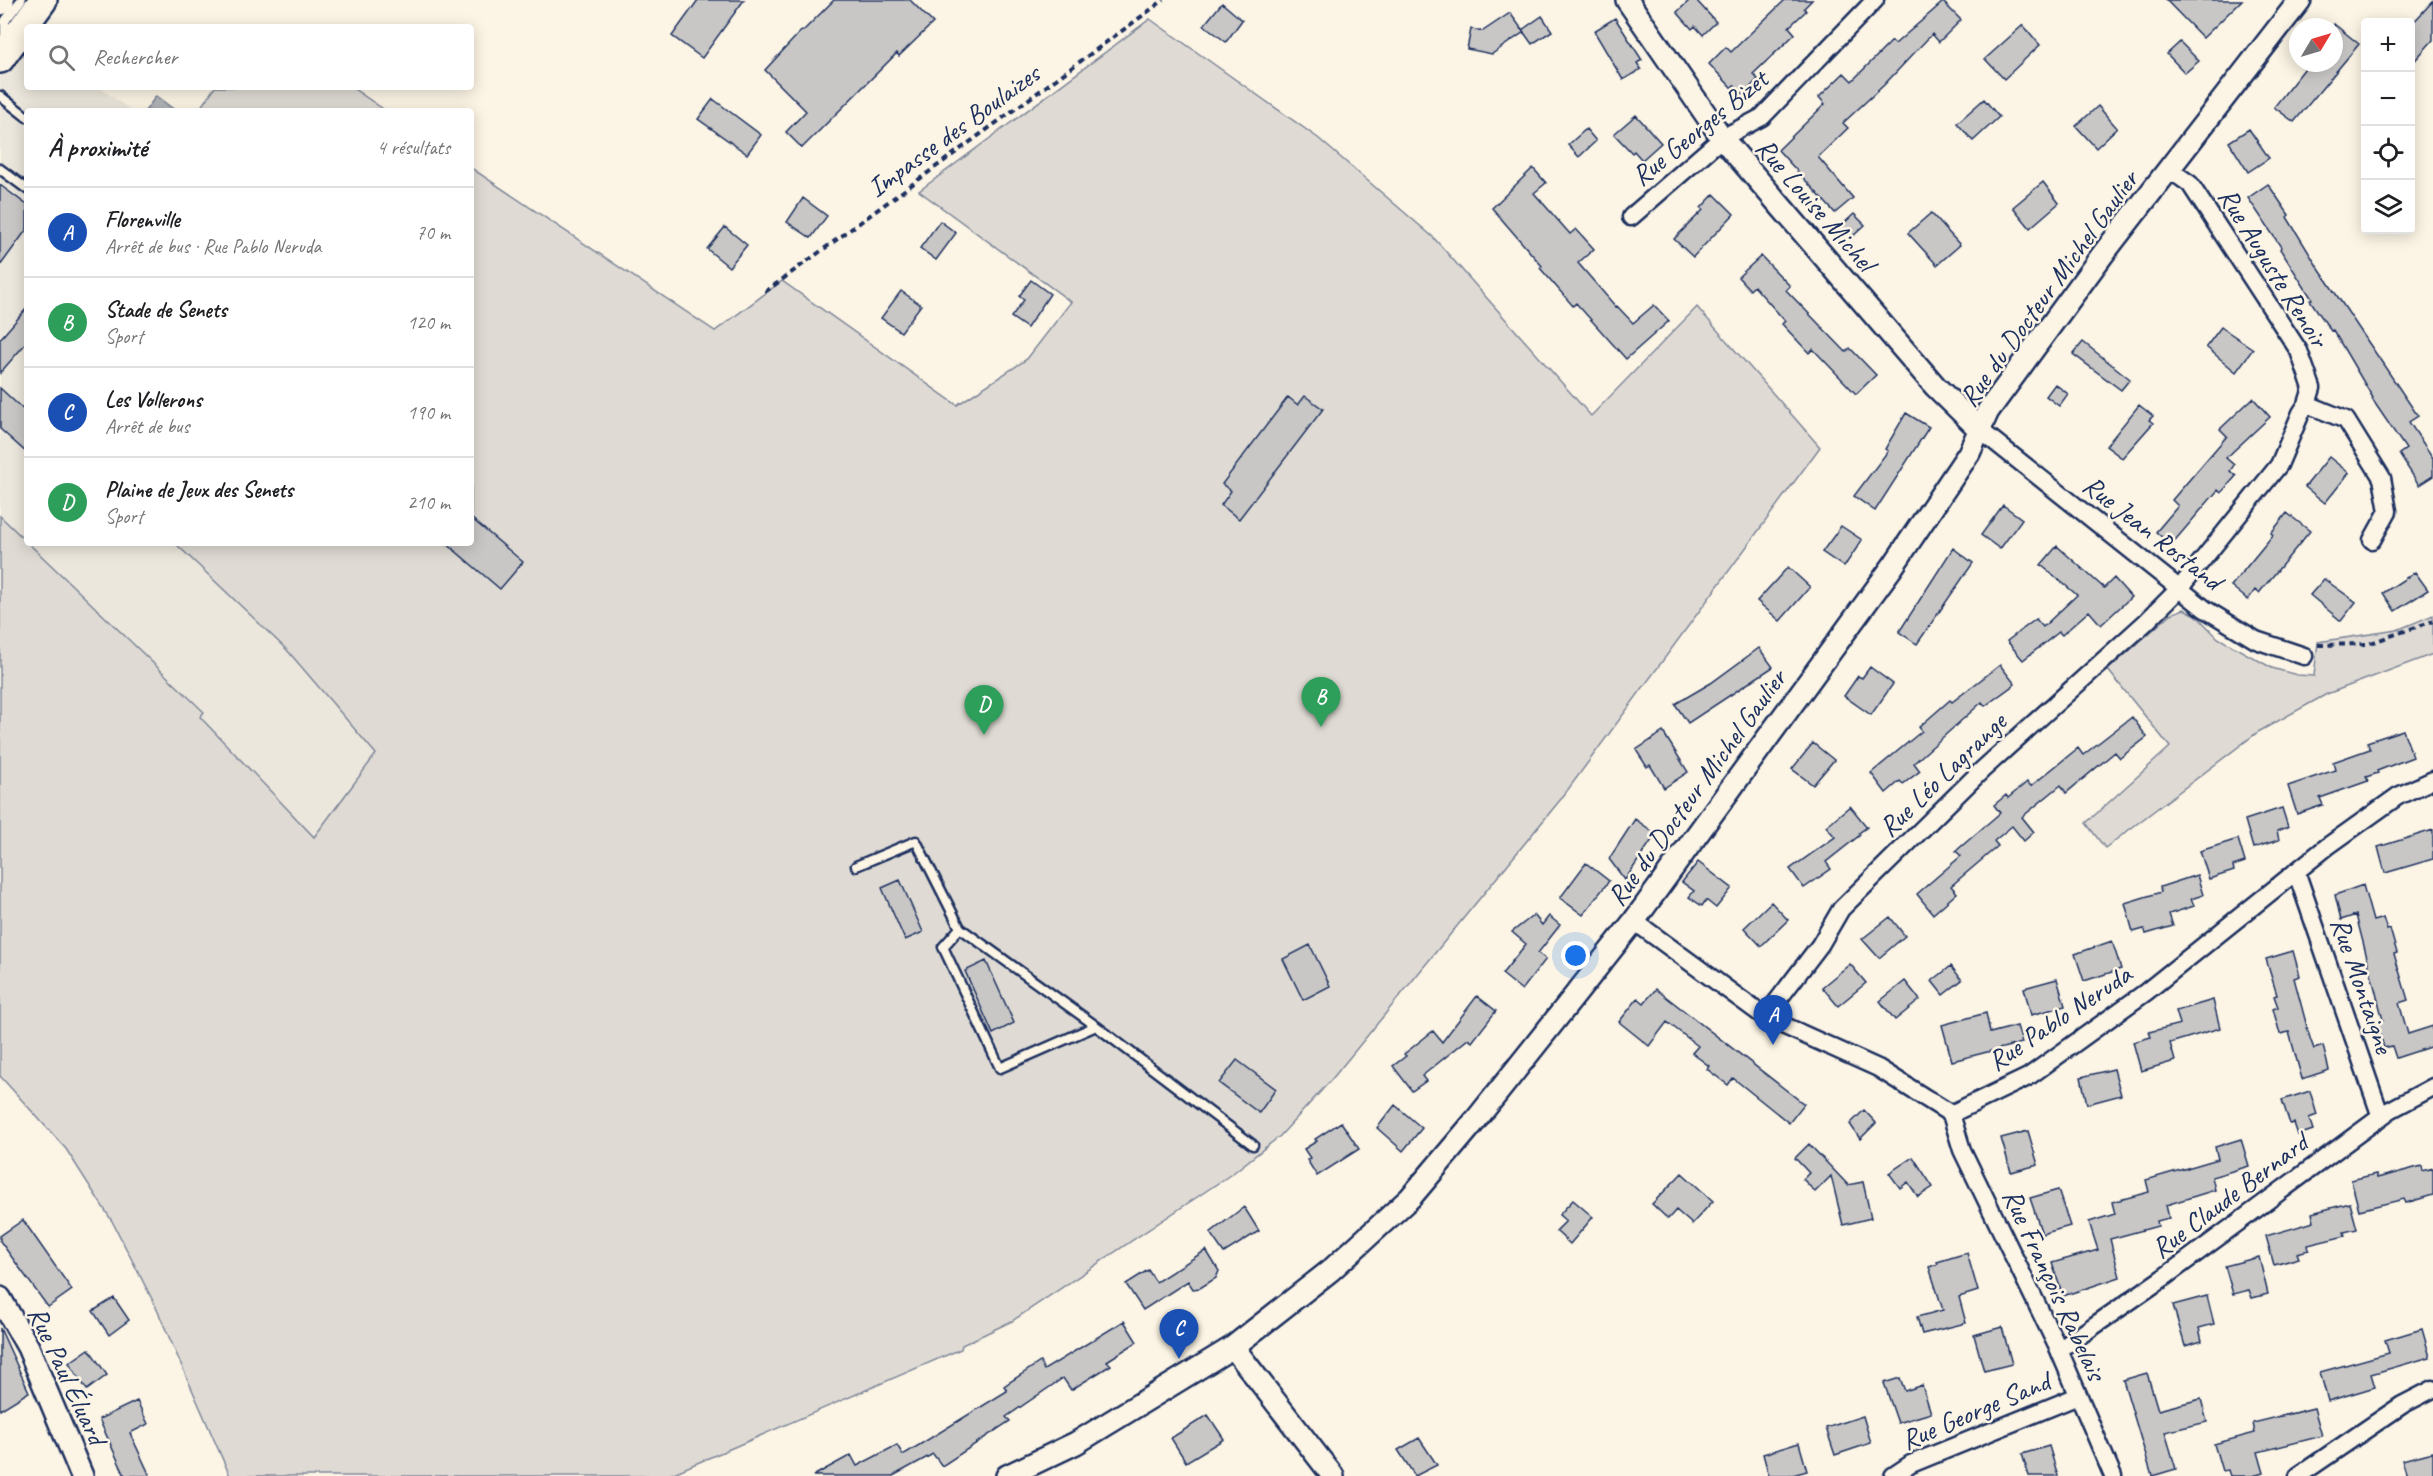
<!DOCTYPE html>
<html lang="fr">
<head>
<meta charset="utf-8">
<style>
	:root { --surface:#fff; --page:#f2f2f2; --text:#202124; --muted:#757577; --line:#e0e0e0; --accent:#7c3aed }
	body { margin:0; font-family:Caveat,sans-serif; background:var(--page); color:var(--text) }
	.controls { position:absolute; right:18px; top:18px; display:grid; overflow:hidden; border-radius:6px; box-shadow:0 3px 15px #0003 }
	.controls button { width:54px; height:54px; display:grid; place-items:center; padding:0; border:0; border-bottom:2px solid var(--line); background:var(--surface); color:var(--text); font:30px sans-serif }
	.compass { position:absolute; left:2289px; top:18px; width:54px; height:54px; border-radius:50%; background:var(--surface); box-shadow:0 3px 15px #0003; rotate:52deg }
	.you { position:absolute; left:1576px; top:956px; width:21px; height:21px; margin:-15px; border:4px solid #fff; border-radius:50%; background:#1a73e8; box-shadow:0 0 0 9px #1a73e833 }
	.badge { display:grid; place-items:center; width:39px; height:39px; border-radius:50%; background:var(--accent); color:#fff; font-size:20px; font-weight:700 }
	.pin { position:absolute; translate:-50% -50px; filter:drop-shadow(0 2px 3px #0008) }
	.pin::after { content:''; position:absolute; top:32px; width:21px; height:18px; background:inherit; clip-path:polygon(0 0,100% 0,50% 100%) }
	.list { margin:0; padding:0; list-style:none }
	h2 { display:flex; justify-content:space-between; align-items:center; height:78px; margin:0; padding:0 24px; font-size:26px }
	h2 small { font-size:20px; font-weight:400; color:var(--muted) }
	.list li { display:grid; grid-template-columns:39px 1fr auto; gap:18px; align-items:center; box-sizing:border-box; height:90px; padding:0 24px; border-top:2px solid var(--line) }
	.list b { display:block; font-size:22px; white-space:nowrap }
	.list p { margin:0; font-size:20px; white-space:nowrap; color:var(--muted) }
	.list em { font-size:20px; font-style:normal; color:var(--muted) }
	.icon { flex:none; width:33px; height:33px; fill:none; stroke:currentColor; stroke-width:2; stroke-linecap:round; stroke-linejoin:round }
	.map { position:relative; flex:none; width:2433px; height:1476px; overflow:hidden }
	.search { position:absolute; background:var(--surface); box-shadow:0 3px 15px #0003; left:24px; top:24px; width:450px; height:66px; display:flex; align-items:center; gap:15px; box-sizing:border-box; padding:0 21px; border-radius:6px; color:var(--muted); font-size:22px }
	.panel { position:absolute; background:var(--surface); box-shadow:0 3px 15px #0003; left:24px; top:108px; width:450px; height:438px; border-radius:6px }
	.map>svg:first-child { display:block }
	.built { fill:#ece7dc }
	.green { fill:#dfdbd4; stroke:#7d8599; stroke-width:1.5 }
	.water { fill:#b2b4b8; stroke:#767f94; stroke-width:1.5 }
	.building { fill:#c8c7c6; stroke:#1b2f5e; stroke-width:1.5 }
	.lines { fill:none; stroke-linecap:round; stroke-linejoin:round }
	.service-casing { stroke:#1b2f5e; stroke-width:13 }
	.minor-casing { stroke:#1b2f5e; stroke-width:21 }
	.tertiary-casing { stroke:#1b2f5e; stroke-width:26 }
	.primary-casing { stroke:#1b2f5e; stroke-width:32 }
	.path { stroke:#1b2f5e; stroke-width:4; stroke-dasharray:6 4.5; stroke-linecap:butt }
	.service { stroke:#fcf5e5; stroke-width:8 }
	.minor { stroke:#fcf5e5; stroke-width:16 }
	.tertiary { stroke:#fcf5e5; stroke-width:21 }
	.primary { stroke:#fcf5e5; stroke-width:27 }
	.labels { text-anchor:middle; stroke-width:5; stroke-linejoin:round; paint-order:stroke }
	.street-label { font-size:28px; fill:#1b2f5e; stroke:#fcf5e5 }
</style>
</head>
<body>
<div class="map">
<svg width="2433" height="1476" viewBox="0 0 2433 1476">
	<rect width="100%" height="100%" fill="#fcf5e5"/>
	<filter id="ink" filterUnits="userSpaceOnUse"><feTurbulence type="fractalNoise" baseFrequency=".0167" numOctaves="2"/><feDisplacementMap in="SourceGraphic" scale="12" xChannelSelector="R" yChannelSelector="G"/><feConvolveMatrix kernelMatrix="1 2 1 2 8 2 1 2 1" color-interpolation-filters="sRGB"/></filter>
	<g filter="url(#ink)">
		<path class="built" d="M0,15L27,35V87H99L132,111H27V542L0,516Z
			M28,543H175L287,650L376,754L314,837L200,716L204,711Z"/>
		<path class="green" d="M1150,19L1318,138L1433,237L1591,416L1697,307L1820,447L1561,799L1332,1079L1280,1136L1233,1173L1012,1321L962,1345L961,1349L667,1476H230L155,1305L112,1221L66,1149L0,1076V516L204,712L200,717L314,837L376,754L287,650L175,543H471V168L715,331L782,281L957,405L1027,359L1071,302L919,191Z
			M215,87H351L386,111H198Z
			M2184,609L2196,615L2218,638L2272,668L2297,675L2314,676L2318,642L2397,630L2433,615V654L2327,694L2258,732L2105,848L2086,823L2170,747L2108,670L2171,614Z"/>
		<path class="water" d="M156,96L176,111H145Z"/>
		<path class="building" d="M698,0H744L702,58L672,36Z
			M834,0H910L933,23L899,56L897,53L802,148L786,132L806,111L765,70L802,30L803,31Z
			M1690,0H1696L1716,22L1703,35L1695,26L1692,29L1677,12Z
			M1785,0H1812L1804,8L1806,11L1789,27L1795,34L1753,74L1758,79L1743,95L1734,85L1732,88L1709,64L1726,47L1731,52Z
			M2166,0H2242L2203,38Z
			M2433,1V40L2410,66V26Z
			M1943,2L1961,20L1939,42L1932,34L1884,85L1843,123L1848,128L1818,157L1853,198L1835,213L1778,150L1825,104L1819,97L1844,73L1852,81L1892,41L1895,44Z
			M1222,3L1242,20L1226,42L1204,25Z
			M1510,13L1524,32L1492,54L1467,49L1471,29L1483,31Z
			M1542,16L1552,31L1532,44L1522,30Z
			M1615,18L1642,60L1637,63L1641,69L1623,80L1594,31Z
			M2334,24L2359,44L2294,122L2274,107L2309,63H2334Z
			M2023,25L2040,45L2004,79L1985,59Z
			M2180,42L2199,61L2185,73L2167,54Z
			M713,99L761,135L747,154L698,119Z
			M1984,99L1999,117L1973,141L1957,123Z
			M2098,106L2117,128L2096,148L2076,126Z
			M1636,115L1661,143L1642,160L1634,151L1632,153L1614,134Z
			M1586,129L1596,141L1579,157L1568,145Z
			M2249,129L2269,158L2248,172L2229,142Z
			M1533,168L1546,183L1534,193L1570,234L1576,229L1594,249L1578,263L1616,307L1617,306L1633,323L1654,305L1669,321L1626,359L1576,303L1573,306L1540,268L1542,266L1492,208Z
			M2043,182L2059,203L2030,228L2013,207Z
			M2268,184L2289,215L2287,217L2317,266L2418,416L2409,422L2433,458V476L2419,485L2399,454L2406,449L2372,399L2373,398L2333,330L2331,331L2310,300L2312,299L2280,249L2281,247L2248,198Z
			M0,185L27,205V229L0,266Z
			M1714,194L1734,214L1693,257L1674,239L1703,210L1701,208Z
			M803,198L827,216L811,238L787,222Z
			M1931,213L1960,245L1937,265L1908,233Z
			M1854,214L1865,225L1851,238L1841,226Z
			M940,221L956,233L936,260L920,248Z
			M725,227L747,245L729,267L707,249Z
			M1761,256L1790,286L1786,290L1846,352L1850,348L1876,375L1856,394L1813,349L1809,353L1782,324L1785,321L1754,286L1750,290L1738,277Z
			M1031,280L1050,294L1027,328L1011,317L1024,300L1019,296Z
			M901,291L921,305L901,332L881,318Z
			M27,308V342L0,373V339Z
			M2221,327L2253,349L2236,372L2206,347Z
			M2083,342L2130,379L2121,390L2073,354Z
			M2055,384L2068,394L2059,406L2046,396Z
			M0,388L27,413V453L0,429Z
			M1305,396L1323,409L1239,519L1221,505L1231,491L1222,484L1288,397L1298,405Z
			M2253,398L2270,417L2226,458L2234,465L2230,471L2236,476L2221,493L2218,490L2171,545L2156,532L2178,506L2172,500L2227,436L2220,429Z
			M2139,405L2153,416L2149,420L2153,423L2122,458L2106,446Z
			M1906,413L1929,427L1875,511L1854,496L1888,451L1885,449Z
			M2329,457L2349,473L2325,503L2305,487Z
			M2003,505L2022,519L2000,549L1981,535Z
			M2287,513L2310,531L2259,593L2255,590L2248,600L2231,586L2273,535L2271,533Z
			M471,518L523,562L500,589L446,543H471Z
			M1841,526L1862,540L1844,567L1822,552Z
			M2057,546L2104,588L2114,578L2131,597L2101,625L2089,611L2062,635L2059,632L2023,660L2007,641L2036,619L2043,627L2077,595L2041,565Z
			M1953,548L1973,563L1917,644L1899,632Z
			M1788,567L1810,587L1780,621L1757,601Z
			M2415,572L2428,590L2395,611L2383,593Z
			M2324,579L2356,602L2341,621L2310,595Z
			M1759,648L1773,667L1688,723L1675,704L1711,683Z
			M2000,665L2015,684L1985,706L1982,702L1914,763L1920,771L1903,784L1900,781L1886,793L1871,773L1922,731L1919,727L1950,700L1952,702Z
			M1870,667L1893,684L1871,715L1844,696L1858,676L1862,678Z
			M2132,717L2147,737L2120,758L2115,752L2066,793L2061,785L2022,817L2034,832L2024,841L2012,826L1994,841L1998,846L1951,886L1957,893L1933,914L1917,894L1961,856L1956,851L2000,813L1994,805L2006,795L2008,798L2027,782L2031,786L2078,748L2083,755Z
			M2403,730L2413,757L2377,771L2378,773L2366,777L2368,781L2320,798L2323,805L2297,814L2288,786L2335,770L2333,762L2370,749L2367,742Z
			M1663,732L1688,772L1664,788L1650,765L1647,767L1636,750Z
			M1813,743L1834,760L1813,785L1792,769Z
			M1850,806L1867,827L1859,833L1860,835L1826,862L1831,869L1804,888L1790,869L1835,837L1826,826Z
			M2282,808L2288,827L2277,831L2279,840L2253,848L2245,820Z
			M1635,819L1656,834L1625,880L1609,859Z
			M2433,830V859L2385,873L2378,847Z
			M2238,839L2245,862L2233,866L2234,871L2209,879L2200,851Z
			M1698,862L1732,888L1716,908L1706,900L1702,906L1689,897L1694,891L1682,882Z
			M1586,863L1609,881L1583,915L1560,898Z
			M2197,875L2203,895L2191,899L2194,906L2169,914L2173,926L2146,934L2144,929L2133,932L2125,903L2161,892L2160,887Z
			M900,880L923,932L905,940L882,888Z
			M2363,885L2373,921L2383,918L2387,930L2390,929L2397,953L2394,954L2408,1000L2399,1003L2408,1034L2433,1026V1046L2396,1058L2392,1046L2384,1048L2377,1023L2383,1020L2356,915L2341,920L2335,895Z
			M1771,902L1788,920L1761,946L1744,928Z
			M1534,915L1542,925L1549,916L1560,925L1538,953L1546,959L1522,990L1502,974L1526,944L1512,932Z
			M1890,917L1905,936L1879,958L1862,939Z
			M2112,941L2121,969L2084,981L2075,954Z
			M1310,945L1330,986L1303,1000L1283,959Z
			M2293,951L2300,976L2294,978L2310,1038L2314,1049L2323,1046L2329,1070L2302,1079L2289,1032L2280,1034L2273,1009L2278,1007L2274,996L2277,995L2266,959Z
			M986,961L1014,1023L993,1034L965,971Z
			M1850,964L1866,983L1838,1006L1822,987Z
			M1951,966L1962,980L1943,995L1932,981Z
			M2057,979L2065,1006L2031,1015L2024,988Z
			M1905,981L1920,1000L1895,1020L1880,1001Z
			M1656,989L1804,1104L1789,1123L1733,1078L1728,1085L1707,1069L1709,1066L1692,1053L1698,1046L1667,1022L1649,1046L1619,1022L1638,998L1644,1003Z
			M1477,996L1496,1011L1472,1042L1468,1039L1422,1076L1426,1081L1412,1091L1393,1066L1406,1056L1404,1054L1433,1031L1442,1042Z
			M2213,1000L2220,1028L2170,1043L2175,1061L2141,1071L2133,1042L2151,1037L2149,1032L2180,1024L2176,1011Z
			M1986,1013L1990,1033L2017,1026L2022,1043L1952,1061L1942,1025Z
			M1237,1060L1276,1089L1259,1113L1219,1083Z
			M2114,1069L2121,1095L2087,1104L2081,1077Z
			M2310,1091L2317,1115L2309,1118L2313,1130L2298,1135L2294,1123L2290,1124L2282,1100Z
			M1395,1105L1422,1128L1403,1151L1377,1128Z
			M1864,1110L1876,1123L1860,1139L1850,1124Z
			M1341,1122L1359,1149L1317,1176L1307,1160L1310,1158L1304,1149L1317,1141L1315,1139Z
			M2028,1131L2038,1165L2011,1172L2001,1138Z
			M2241,1139L2249,1166L2212,1177L2215,1190L2166,1205L2169,1218L2157,1221L2158,1226L2110,1239L2120,1277L2063,1296L2052,1263L2098,1250L2089,1222L2115,1214L2112,1202L2149,1192L2146,1180L2218,1159L2215,1147Z
			M1809,1144L1848,1185L1863,1182L1871,1218L1843,1225L1831,1176L1815,1192L1803,1179L1809,1173L1795,1158Z
			M1913,1157L1933,1187L1918,1197L1908,1182L1900,1188L1889,1173Z
			M2422,1166L2423,1171L2433,1168V1195L2406,1203L2404,1199L2359,1210L2351,1180L2376,1174L2377,1178Z
			M1682,1173L1713,1201L1692,1224L1676,1210L1668,1219L1652,1204Z
			M2058,1190L2070,1226L2042,1234L2030,1198Z
			M1573,1200L1593,1217L1570,1244L1556,1231L1566,1221L1559,1215Z
			M2350,1203L2357,1229L2344,1232L2345,1236L2308,1245L2309,1250L2297,1253L2299,1258L2274,1265L2266,1236L2314,1222L2312,1213Z
			M1244,1207L1259,1231L1224,1253L1210,1233Z
			M23,1220L72,1290L48,1307L0,1241V1236Z
			M1206,1250L1219,1271L1216,1278L1200,1288L1193,1289L1188,1281L1143,1310L1126,1284L1148,1270L1156,1282Z
			M1967,1253L1978,1291L1959,1297L1966,1323L1922,1334L1917,1317L1943,1310L1929,1267L1938,1264L1937,1262Z
			M2259,1257L2268,1294L2252,1298L2249,1290L2233,1294L2225,1266Z
			M2207,1296L2214,1324L2199,1328L2202,1341L2185,1346L2173,1305Z
			M114,1298L129,1320L109,1335L93,1311Z
			M1124,1321L1137,1342L1107,1361L1111,1365L1071,1390L1063,1378L1006,1417L1010,1421L942,1466L933,1454L893,1476H813L851,1455L857,1466L897,1445L903,1455L1007,1391L1004,1386L1040,1362L1044,1370Z
			M2002,1327L2012,1364L1984,1371L1974,1335Z
			M0,1328L29,1392L0,1410Z
			M2422,1329L2430,1357L2371,1374L2375,1387L2328,1401L2320,1372L2389,1353L2385,1340Z
			M89,1349L107,1375L87,1390L69,1363Z
			M2147,1373L2158,1410L2201,1399L2207,1422L2165,1432L2176,1469L2152,1476L2123,1380Z
			M1900,1378L1905,1391L1922,1385L1931,1413L1898,1423L1884,1383Z
			M137,1401L148,1424L130,1433L150,1476H125L99,1419Z
			M2314,1408L2322,1436L2258,1452L2264,1473L2252,1476H2230L2228,1470L2222,1471L2214,1444L2255,1433L2253,1423Z
			M1208,1415L1224,1439L1186,1462L1171,1438Z
			M1863,1416L1871,1443L1835,1455L1826,1428Z
			M1419,1438L1437,1465L1415,1476L1398,1450Z
			M1799,1443L1807,1471L1789,1476H1769L1763,1454Z
			M2049,1446L2058,1476H2029L2022,1454Z
			M2433,1452V1476H2407L2402,1460Z"/>
		<g class="lines">
			<defs>
				<path id="service" d="M5,40V21L21,0
					M0,96L27,117
					M0,169L27,189
					M856,866L916,841L960,928L1096,1026L1253,1145
					M960,928L943,947L1000,1068L1096,1026"/>
				<path id="minor" d="M1631,217L1722,138L1762,117L1875,0
					M2307,404L2346,420L2382,478L2388,511L2372,540
					M1980,430L2205,609L2256,640L2304,656
					M2296,871L2381,1117
					M1634,921L1765,1017L1878,1068L1951,1114
					M1765,1017L1820,945L1841,909L1982,770L2146,622L2179,589L2279,465L2301,413L2307,404L2312,388L2299,351L2190,184L2170,170
					M1951,1114L2028,1077L2146,992L2328,846L2398,796L2433,780
					M1951,1114L1962,1150L2059,1350L2113,1476
					M2059,1350L2163,1278L2390,1110L2433,1087
					M1893,1476L1911,1464L2078,1396
					M2298,1476L2402,1405L2433,1389"/>
				<path id="tertiary" d="M1627,0L1722,138L1935,386L1980,430
					M0,1298L28,1347L82,1476
					M1233,1347L1333,1476
					M1007,1476L1076,1443L1233,1347L1331,1270L1410,1198L1475,1121L1634,921L1893,566L1969,453L1988,411L2103,254L2300,0"/>
				<path id="primary" d="M0,1V0
					M0,59L43,0"/>
			</defs>
			<use href="#service" class="service-casing"/>
			<use href="#minor" class="minor-casing"/>
			<use href="#tertiary" class="tertiary-casing"/>
			<use href="#primary" class="primary-casing"/>
			<path class="path" d="M765,292L1164,0
				M2318,645L2368,644L2433,621"/>
			<use href="#service" class="service"/>
			<use href="#minor" class="minor"/>
			<use href="#tertiary" class="tertiary"/>
			<use href="#primary" class="primary"/>
		</g>
	</g>
	<g class="labels">
		<g class="street-label">
			<text transform="translate(1699 127) rotate(-39)" y="10">Rue Georges Bizet</text>
			<text transform="translate(953 130) rotate(-36)" y="10">Impasse des Boulaizes</text>
			<text transform="translate(1816 204) rotate(49)" y="10">Rue Louise Michel</text>
			<text transform="translate(2274 267) rotate(58)" y="10">Rue Auguste Renoir</text>
			<text transform="translate(2048 288) rotate(-54)" y="10">Rue du Docteur Michel Gaulier</text>
			<text transform="translate(2153 532) rotate(38)" y="10">Rue Jean Rostand</text>
			<text transform="translate(1942 774) rotate(-44)" y="10">Rue Léo Lagrange</text>
			<text transform="translate(1696 787) rotate(-54)" y="10">Rue du Docteur Michel Gaulier</text>
			<text transform="translate(2363 985) rotate(71)" y="10">Rue Montaigne</text>
			<text transform="translate(2059 1017) rotate(-34)" y="10">Rue Pablo Neruda</text>
			<text transform="translate(2229 1195) rotate(-37)" y="10">Rue Claude Bernard</text>
			<text transform="translate(2055 1284) rotate(65)" y="10">Rue François Rabelais</text>
			<text transform="translate(68 1375) rotate(65)" y="10">Rue Paul Éluard</text>
			<text transform="translate(1975 1410) rotate(-23)" y="10">Rue George Sand</text>
		</g>
	</g>
</svg>
<div class="controls">
<button>+</button>
<button>−</button>
<button><svg class="icon" aria-label="locate" viewBox="0 0 24 24"><circle cx="12" cy="12" r="6"/><path d="M12 2v4M12 18v4M2 12h4M18 12h4"/></svg></button>
<button><svg class="icon" aria-label="layers" viewBox="0 0 24 24"><path d="M12 4l9 5-9 5-9-5zM3 14l9 5 9-5"/></svg></button>
</div>
<svg class="compass" viewBox="-18 -18 36 36"><path d="M0-13l5 13h-10z" fill="#e53935"/><path d="M0 13l5-13h-10z" fill="#757577"/></svg>
<div class="you"></div>
<div class="pin badge" style="left:1773px;top:1045px;background:#1a4fb4">A</div>
<div class="pin badge" style="left:1321px;top:727px;background:#2e9e5b">B</div>
<div class="pin badge" style="left:1179px;top:1359px;background:#1a4fb4">C</div>
<div class="pin badge" style="left:984px;top:735px;background:#2e9e5b">D</div>
<div class="search"><svg class="icon" aria-label="search" viewBox="0 0 24 24"><circle cx="10" cy="10" r="6"/><path d="M15 15l6 6"/></svg>Rechercher</div>
<section class="panel">
<h2>À proximité<small>4 résultats</small></h2>
<ul class="list">
<li><span class="badge" style="background:#1a4fb4">A</span><div><b>Florenville</b><p>Arrêt de bus · Rue Pablo Neruda</p></div><em>70 m</em></li>
<li><span class="badge" style="background:#2e9e5b">B</span><div><b>Stade de Senets</b><p>Sport</p></div><em>120 m</em></li>
<li><span class="badge" style="background:#1a4fb4">C</span><div><b>Les Vollerons</b><p>Arrêt de bus</p></div><em>190 m</em></li>
<li><span class="badge" style="background:#2e9e5b">D</span><div><b>Plaine de Jeux des Senets</b><p>Sport</p></div><em>210 m</em></li>
</ul>
</section>
</div>
</body>
</html>
